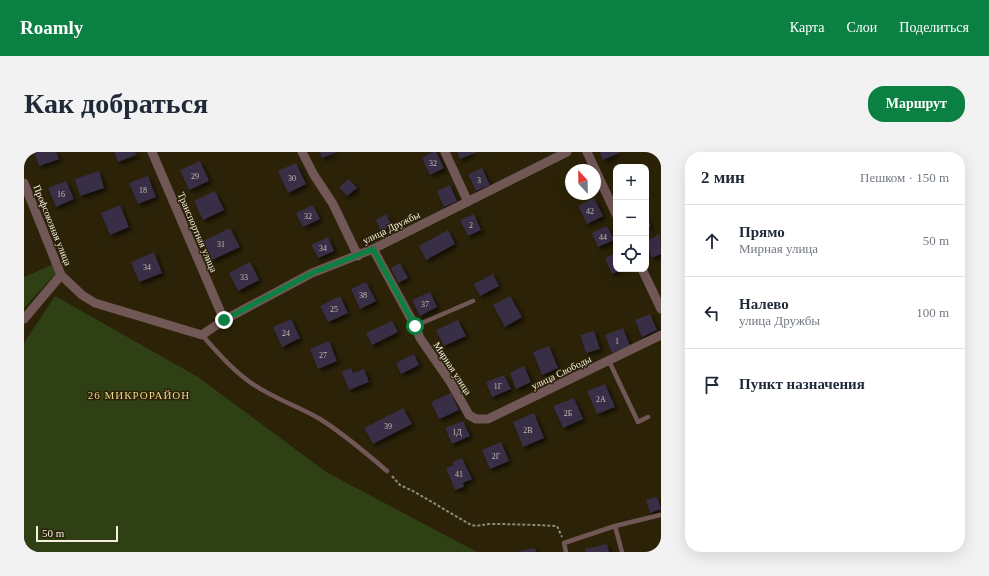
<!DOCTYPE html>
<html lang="ru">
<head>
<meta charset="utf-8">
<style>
	:root { --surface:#fff; --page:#f2f2f3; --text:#1f2937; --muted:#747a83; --line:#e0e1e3; --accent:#0b8043 }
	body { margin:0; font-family:"Times New Roman",serif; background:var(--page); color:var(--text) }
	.controls { position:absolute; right:12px; top:12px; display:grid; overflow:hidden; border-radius:8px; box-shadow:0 4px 16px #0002 }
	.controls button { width:36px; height:36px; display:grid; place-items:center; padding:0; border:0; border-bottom:1px solid var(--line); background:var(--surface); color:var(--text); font:20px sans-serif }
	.compass { position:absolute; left:541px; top:12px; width:36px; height:36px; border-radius:50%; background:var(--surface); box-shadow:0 4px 16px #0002; rotate:338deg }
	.scale { position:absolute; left:12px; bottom:10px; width:82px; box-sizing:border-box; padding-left:4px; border:2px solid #f4eedf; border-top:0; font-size:11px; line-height:14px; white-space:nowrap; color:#f4eedf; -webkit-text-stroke:3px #2b2208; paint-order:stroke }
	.stop { position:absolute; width:12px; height:12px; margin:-9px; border:3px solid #0b8043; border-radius:50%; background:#fff }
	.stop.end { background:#0b8043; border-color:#fff; box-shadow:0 1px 4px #0008 }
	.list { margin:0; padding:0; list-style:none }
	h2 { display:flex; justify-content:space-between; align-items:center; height:52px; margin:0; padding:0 16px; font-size:17px }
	h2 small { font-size:13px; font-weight:400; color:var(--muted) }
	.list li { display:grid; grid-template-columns:26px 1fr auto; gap:12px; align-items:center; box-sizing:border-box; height:72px; padding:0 16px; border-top:1px solid var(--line) }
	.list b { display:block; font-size:15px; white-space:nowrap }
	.list p { margin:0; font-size:13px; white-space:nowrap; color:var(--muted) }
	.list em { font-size:13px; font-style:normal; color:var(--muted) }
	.icon { flex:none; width:22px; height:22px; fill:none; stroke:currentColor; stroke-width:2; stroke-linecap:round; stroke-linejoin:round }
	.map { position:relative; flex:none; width:637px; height:400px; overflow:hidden; border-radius:16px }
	header { display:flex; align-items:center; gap:24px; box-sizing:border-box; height:56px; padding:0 20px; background:var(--accent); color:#fff }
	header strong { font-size:19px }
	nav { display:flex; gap:22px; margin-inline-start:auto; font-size:14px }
	.intro { display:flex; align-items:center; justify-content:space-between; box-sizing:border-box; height:96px; padding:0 24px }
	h1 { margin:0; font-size:28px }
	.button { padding:10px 18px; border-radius:16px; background:var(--accent); color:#fff; font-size:14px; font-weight:700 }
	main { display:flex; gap:24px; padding:0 24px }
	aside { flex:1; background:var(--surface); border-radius:16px; box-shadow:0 4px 16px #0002 }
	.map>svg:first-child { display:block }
	.green { fill:#304015 }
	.building { fill:#372e45; filter:url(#shadow) }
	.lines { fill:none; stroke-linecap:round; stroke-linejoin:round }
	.path { stroke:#928a76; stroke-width:2; stroke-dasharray:3 2; stroke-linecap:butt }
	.lane { stroke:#715755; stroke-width:4.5 }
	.street { stroke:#715755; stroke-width:9 }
	.route { stroke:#0b8043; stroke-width:5 }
	.labels { text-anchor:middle; stroke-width:3; stroke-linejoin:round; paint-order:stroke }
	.number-label { font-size:8px; fill:#c5beb8 }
	.street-label { font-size:10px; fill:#f4eedf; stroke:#2b2208 }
	.neighbourhood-label { font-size:11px; letter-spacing:1px; fill:#e9d588; stroke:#2b2208 }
</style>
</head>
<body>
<header>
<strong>Roamly</strong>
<nav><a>Карта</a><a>Слои</a><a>Поделиться</a></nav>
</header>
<div class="intro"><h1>Как добраться</h1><a class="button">Маршрут</a></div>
<main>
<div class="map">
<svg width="637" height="400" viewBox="0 0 637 400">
	<defs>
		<filter id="shadow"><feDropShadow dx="3" dy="3" stdDeviation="2" flood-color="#0009"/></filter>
	</defs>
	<rect width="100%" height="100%" fill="#2b2208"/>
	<path class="green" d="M30,112L33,120L0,156V125Z
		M31,144L174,225L302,320L453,400H0V191Z"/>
	<path class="building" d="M10,0H32L35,7L15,14Z
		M90,0H111L112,3L94,10Z
		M296,0H313L298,6Z
		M409,0H412L420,16L406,23L398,6Z
		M433,0H453L436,7Z
		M576,0H597L579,8Z
		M176,9L185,29L165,38L156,18Z
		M272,11L282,32L264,41L254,19Z
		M458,16L466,33L452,39L444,22Z
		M75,19L80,36L56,44L51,27Z
		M547,22V35L542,24Z
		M124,24L132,45L114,52L105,31Z
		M325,27L333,36L323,44L315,35Z
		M42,29L50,47L32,55L24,36Z
		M426,33L433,49L420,55L413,39Z
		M191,39L200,58L179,68L170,49Z
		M570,46L579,64L563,72L554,54Z
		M96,53L105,75L86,83L77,61Z
		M289,53L296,67L279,75L272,61Z
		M362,62L368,74L357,79L352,68Z
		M450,62L457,78L444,84L436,68Z
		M622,63L627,74L622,76Z
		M583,74L590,88L574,95L568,81Z
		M206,76L216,95L188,108L179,89Z
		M424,78L431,92L402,108L395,94Z
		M636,82L637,102L628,106L622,92V89Z
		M304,85L310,99L294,106L287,93Z
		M130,100L138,121L115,130L107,110Z
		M592,101V117H600L588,122L581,106Z
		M226,110L235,128L214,139L205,121Z
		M376,111L384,126L374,131L367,116Z
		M469,122L475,134L456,144L450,132Z
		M342,130L352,149L336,157L327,137Z
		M406,140L413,155L396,164L388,148Z
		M316,144L324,161L304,170L296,154Z
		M486,144L498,165L481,175L469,153Z
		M626,162L633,178L618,185L611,168Z
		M267,167L276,186L258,195L249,175Z
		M434,168L442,184L420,194L412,178Z
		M368,169L374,180L348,193L342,181Z
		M599,176L606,194L588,201L581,183Z
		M570,179L576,197L562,201L556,183Z
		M305,189L313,209L294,217L286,197Z
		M525,194L534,216L518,223L509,200Z
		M390,202L395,213L377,222L372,211Z
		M500,214L507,230L492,237L486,221Z
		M327,216L329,221L340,217L345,230L325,238L318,220Z
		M480,223L487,237L468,245L462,230Z
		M581,232L591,255L573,262L563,239Z
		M427,241L435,258L415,267L407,250Z
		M550,246L559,267L539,276L529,254Z
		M379,256L388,272L349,292L340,276Z
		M510,261L520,286L499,295L489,270Z
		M439,269L446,284L428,292L421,276Z
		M477,290L485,309L466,317L458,298Z
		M438,306L448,327L439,331L440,335L431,338L422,316L430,313L429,310Z
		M633,345L637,357L626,361L622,348Z
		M583,392L585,400H562L561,397Z
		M511,396L512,400H496V399Z"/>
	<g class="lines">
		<path class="path" d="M368,324L376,333L389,339L447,373C454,375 460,372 468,372C490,372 512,373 533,374L538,385"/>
		<path class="lane" d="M391,174L449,149
			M178,183C192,199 206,215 223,228C245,245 272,253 296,267C320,282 341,300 363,319
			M585,209L614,270L624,265
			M591,374L636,363
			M542,400L540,391L591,374L598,400"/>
		<path class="street" d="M128,0L200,168
			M278,0L290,23L309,52L334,104
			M421,0L444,50
			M563,0L592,62
			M0,31L37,123
			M349,97L391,174L396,186L427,231L445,263L452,267H464L637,183
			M618,117L637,157
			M0,167L37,123L58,143L71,151L178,183L200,168L288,121L349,97L543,0"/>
	</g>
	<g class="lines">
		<path class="route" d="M200,168L288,121L349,97L391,174"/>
	</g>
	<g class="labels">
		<g class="number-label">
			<text x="409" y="14">32</text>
			<text x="171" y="27">29</text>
			<text x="268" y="29">30</text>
			<text x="455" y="31">3</text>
			<text x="119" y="41">18</text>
			<text x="37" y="45">16</text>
			<text x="566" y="62">42</text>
			<text x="284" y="67">32</text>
			<text x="447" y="76">2</text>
			<text x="579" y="88">44</text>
			<text x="197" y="95">31</text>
			<text x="299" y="99">34</text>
			<text x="123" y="118">34</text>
			<text x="220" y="128">33</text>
			<text x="339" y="146">38</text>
			<text x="401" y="155">37</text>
			<text x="310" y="160">25</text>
			<text x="262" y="184">24</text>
			<text x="593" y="192">1</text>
			<text x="299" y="206">27</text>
			<text x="474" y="237">1Г</text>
			<text x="577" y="250">2А</text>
			<text x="544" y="264">2Б</text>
			<text x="364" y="277">39</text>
			<text x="504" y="281">2В</text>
			<text x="433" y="283">1Д</text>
			<text x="472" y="307">2Г</text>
			<text x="435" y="325">41</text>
		</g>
		<g class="street-label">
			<text transform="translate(29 73) rotate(68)" y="4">Профсоюзная улица</text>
			<text transform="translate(367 75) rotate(-26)" y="4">улица Дружбы</text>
			<text transform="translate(174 80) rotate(67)" y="4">Транспортная улица</text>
			<text transform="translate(429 216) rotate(57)" y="4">Мирная улица</text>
			<text transform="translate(537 220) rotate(-26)" y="4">улица Свободы</text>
		</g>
		<g class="neighbourhood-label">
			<text x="115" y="247">26 МИКРОРАЙОН</text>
		</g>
	</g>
</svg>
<div class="controls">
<button>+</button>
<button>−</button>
<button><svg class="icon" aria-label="locate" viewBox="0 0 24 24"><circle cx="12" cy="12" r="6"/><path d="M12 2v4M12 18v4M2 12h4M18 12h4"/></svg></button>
</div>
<svg class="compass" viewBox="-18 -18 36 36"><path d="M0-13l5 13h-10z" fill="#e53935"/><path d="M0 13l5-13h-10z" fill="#747a83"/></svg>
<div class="scale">50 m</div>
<div class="stop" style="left:391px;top:174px"></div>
<div class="stop end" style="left:200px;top:168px"></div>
</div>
<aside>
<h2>2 мин<small>Пешком · 150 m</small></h2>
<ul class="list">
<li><svg class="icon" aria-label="ahead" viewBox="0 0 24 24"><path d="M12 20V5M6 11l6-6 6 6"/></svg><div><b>Прямо</b><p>Мирная улица</p></div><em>50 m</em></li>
<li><svg class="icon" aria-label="left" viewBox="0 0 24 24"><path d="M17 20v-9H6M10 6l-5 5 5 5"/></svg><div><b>Налево</b><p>улица Дружбы</p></div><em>100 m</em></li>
<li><svg class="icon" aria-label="arrive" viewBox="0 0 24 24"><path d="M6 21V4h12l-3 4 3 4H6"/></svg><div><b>Пункт назначения</b></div></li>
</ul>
</aside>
</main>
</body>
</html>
